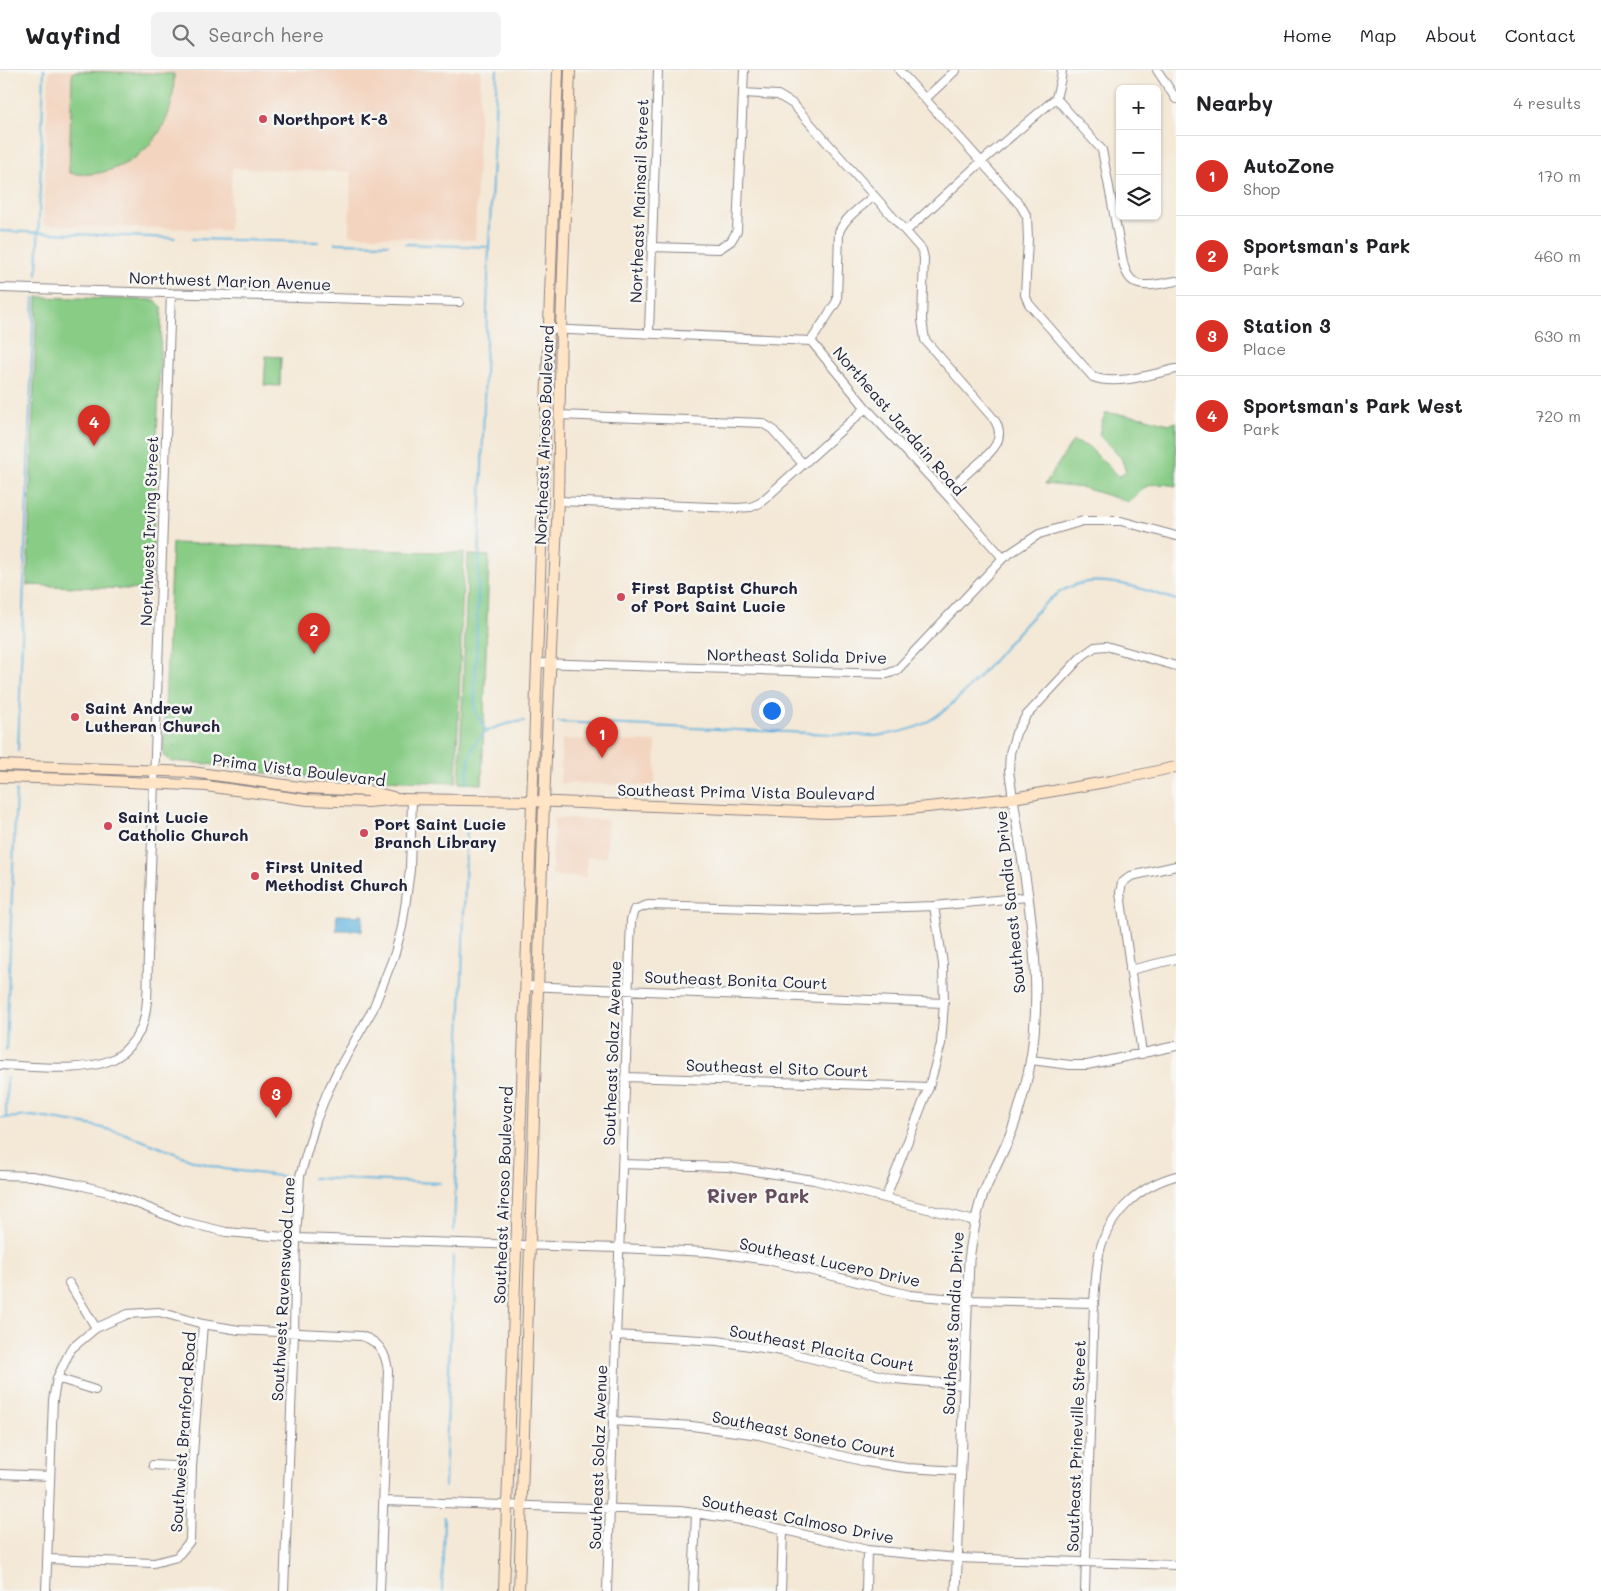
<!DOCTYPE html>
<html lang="en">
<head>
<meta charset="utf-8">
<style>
	:root { --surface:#fff; --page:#f2f2f2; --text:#202124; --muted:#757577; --line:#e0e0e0; --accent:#d93025 }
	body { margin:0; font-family:Mali,sans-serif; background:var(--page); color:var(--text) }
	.controls { position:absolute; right:15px; top:15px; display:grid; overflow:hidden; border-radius:8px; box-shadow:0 1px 4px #0004 }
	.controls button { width:45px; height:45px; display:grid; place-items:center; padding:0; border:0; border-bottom:1px solid var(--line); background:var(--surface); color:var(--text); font:25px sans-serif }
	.you { position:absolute; left:771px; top:640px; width:18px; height:18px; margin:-12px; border:4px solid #fff; border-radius:50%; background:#1a73e8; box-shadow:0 0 0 8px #1a73e833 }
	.badge { display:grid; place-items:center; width:32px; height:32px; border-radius:50%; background:var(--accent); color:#fff; font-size:16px; font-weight:700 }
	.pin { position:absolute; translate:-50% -41px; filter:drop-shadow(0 1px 2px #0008) }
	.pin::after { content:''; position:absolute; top:26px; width:18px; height:15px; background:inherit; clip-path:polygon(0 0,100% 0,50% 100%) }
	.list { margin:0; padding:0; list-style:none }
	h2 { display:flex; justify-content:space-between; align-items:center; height:65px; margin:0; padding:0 20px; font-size:21px }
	h2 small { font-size:16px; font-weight:400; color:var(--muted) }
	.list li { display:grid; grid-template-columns:32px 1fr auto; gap:15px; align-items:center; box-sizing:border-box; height:80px; padding:0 20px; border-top:1px solid var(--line) }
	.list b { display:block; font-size:19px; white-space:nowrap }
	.list p { margin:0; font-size:16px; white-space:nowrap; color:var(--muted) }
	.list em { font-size:16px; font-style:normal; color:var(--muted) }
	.icon { flex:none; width:28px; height:28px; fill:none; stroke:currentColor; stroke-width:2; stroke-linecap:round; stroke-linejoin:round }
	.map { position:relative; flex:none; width:1176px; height:1521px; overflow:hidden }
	header { display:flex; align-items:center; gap:30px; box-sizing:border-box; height:70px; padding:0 25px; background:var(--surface); border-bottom:1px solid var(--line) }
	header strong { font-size:24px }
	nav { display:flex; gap:28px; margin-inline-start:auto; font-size:18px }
	.search { width:350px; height:45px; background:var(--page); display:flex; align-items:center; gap:12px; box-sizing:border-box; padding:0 18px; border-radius:8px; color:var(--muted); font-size:19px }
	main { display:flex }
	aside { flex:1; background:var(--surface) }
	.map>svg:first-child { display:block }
	.built { fill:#f3d4bf }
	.green { fill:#88cc86; stroke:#557760 }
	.water { fill:#63b6df; stroke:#426c8d }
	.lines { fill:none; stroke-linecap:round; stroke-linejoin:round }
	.stream { stroke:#63b6df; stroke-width:2 }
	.minor-casing { stroke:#8b8588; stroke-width:10 }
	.tertiary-casing { stroke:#8b8588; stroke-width:11 }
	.secondary-casing { stroke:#8b8588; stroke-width:12 }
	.minor { stroke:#fff; stroke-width:8 }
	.tertiary { stroke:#fff; stroke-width:9 }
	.secondary { stroke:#ffe4c6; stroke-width:10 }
	.poi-dot { fill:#d1495b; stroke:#f6f6f2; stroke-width:2 }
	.labels { text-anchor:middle; stroke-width:5; stroke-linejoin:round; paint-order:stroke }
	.poi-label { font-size:16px; font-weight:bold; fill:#22223b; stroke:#f6f6f2; text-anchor:start }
	.street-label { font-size:16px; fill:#22223b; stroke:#f6f6f2 }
	.quarter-label { font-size:19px; font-weight:bold; fill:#654e5d; stroke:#f6f6f2 }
</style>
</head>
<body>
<header>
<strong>Wayfind</strong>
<div class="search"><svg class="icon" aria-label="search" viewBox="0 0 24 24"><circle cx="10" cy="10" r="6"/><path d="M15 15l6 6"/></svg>Search here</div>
<nav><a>Home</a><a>Map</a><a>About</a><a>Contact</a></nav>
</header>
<main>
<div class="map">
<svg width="1176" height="1521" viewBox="0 0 1176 1521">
	<rect width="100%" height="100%" fill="#f6f6f2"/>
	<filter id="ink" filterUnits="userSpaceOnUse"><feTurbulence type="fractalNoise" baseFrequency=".02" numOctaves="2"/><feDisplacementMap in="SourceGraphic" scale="10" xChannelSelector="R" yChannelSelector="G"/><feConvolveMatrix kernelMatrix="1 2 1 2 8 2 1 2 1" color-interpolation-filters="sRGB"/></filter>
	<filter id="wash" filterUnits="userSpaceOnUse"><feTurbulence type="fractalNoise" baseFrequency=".0096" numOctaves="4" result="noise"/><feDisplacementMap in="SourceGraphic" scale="20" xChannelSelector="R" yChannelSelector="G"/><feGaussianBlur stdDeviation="1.12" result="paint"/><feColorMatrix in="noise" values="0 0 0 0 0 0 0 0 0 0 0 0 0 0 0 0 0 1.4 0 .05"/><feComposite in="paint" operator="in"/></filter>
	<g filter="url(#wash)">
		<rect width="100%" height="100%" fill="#f4e8d6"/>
		<path class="built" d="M49,0H481L475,170L349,165L351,102L232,98L229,160L43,155Z
			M562,669L656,672L655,716L560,713Z
			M554,748L608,750L606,787H587L586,807L552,806Z"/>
		<path class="green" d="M76,1L174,4C174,17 173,29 169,42C156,83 111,111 69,103L72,7L73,3Z
			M37,227L155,230L162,237L151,520L27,515Z
			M266,286L281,287L280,316L264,315Z
			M1106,343L1143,347L1169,354L1176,352V416C1165,414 1150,412 1141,420C1137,424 1134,428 1129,432L1084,418L1045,414L1073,371L1089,377L1119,407L1126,401L1121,388L1099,365L1102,352Z
			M172,473L464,483L456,713L285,706L207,694L170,691L163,685Z
			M468,485L489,486L482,714L459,713Z"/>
		<path class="water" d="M360,844H363L362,862L359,860H336L337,845L360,846Z"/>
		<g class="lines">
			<path class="stream" d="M0,161L175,168
				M192,169L318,172
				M335,173L388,174
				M405,174L489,177
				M37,205L44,0
				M558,652L876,666C894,663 911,661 927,652C960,634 993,590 1018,562C1038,540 1057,516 1087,512C1118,509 1148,521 1176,530
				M486,661L475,640V619L489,177L497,0
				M18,681L34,228
				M467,713C468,669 481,656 524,651
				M6,980L16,721
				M2,1048L33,1046L90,1055L123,1063L195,1091L224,1099L288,1107
				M6,1048L7,1008
				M312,1108L440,1113
				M454,1160L467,748
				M445,1417L453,1186
				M442,1521L444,1447"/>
		</g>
	</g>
	<g filter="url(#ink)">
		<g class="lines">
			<defs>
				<path id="minor" d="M899,0L1021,136L1027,147L1028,169L1025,225L1029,234L1093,307C1116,316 1152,304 1176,299
					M1157,0L1176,29
					M743,23L778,25L793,34L922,180L924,188L922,250L925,270L993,348C1010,370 987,386 972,399C963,407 954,415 945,423
					M1056,28L1102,80L1123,192C1130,224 1151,215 1176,211
					M925,29L956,0
					M906,161L981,92L1056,28L1061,8L1062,0
					M652,177L719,179L731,171L737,161L744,0
					M0,218L459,232
					M548,259L811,271L866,338L945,423L1003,488
					M649,262L658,0
					M811,271L837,231L839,162C846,146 861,137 874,126
					M559,345L762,353L772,359L803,394
					M558,431L737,438L751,437L760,433L866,338
					M537,593L887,604L897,600L1003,488L1039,464L1083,451H1121L1176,466
					M1013,728L1009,701L1010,683L1016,663L1026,646L1082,586L1095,577L1106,576L1176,596
					M1130,900L1176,889
					M526,916L944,933
					M1142,984L1120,823L1122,813L1131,806L1176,796
					M1031,990L1070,995H1087L1176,976
					M0,995C32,996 81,1003 111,990C123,985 134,972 140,961C150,940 147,907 148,885L171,223
					M625,1007L929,1017
					M622,1094L728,1097L814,1110L975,1151
					M0,1105L32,1106L75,1114L108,1122L181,1151L226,1162L296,1168L618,1178L709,1182L768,1190L910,1225L966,1230L1094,1233
					M886,1127L929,1017L941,974L944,933L943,894L934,836
					M69,1213L96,1258
					M615,1265L718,1271L782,1281L895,1309L963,1315
					M57,1308L95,1320
					M613,1351L692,1356L759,1365L866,1392L907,1398L960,1401
					M153,1395L192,1397
					M0,1404L50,1406
					M384,1431L680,1441L748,1451L867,1480L957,1488L1176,1495
					M48,1489L154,1493L177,1487L190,1471L192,1397L203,1254
					M46,1521L53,1330L57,1308L71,1279L96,1258L128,1244L159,1242L203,1254L239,1260L361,1266C379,1271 386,1283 388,1301L380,1521
					M284,1521L294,1263L296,1168L300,1106L316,1051L327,1023L338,1000L373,939L395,883L402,857L406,830L410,800L412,729
					M607,1521L631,850L634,840L648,835L818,840L934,836L1027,827
					M693,1521L696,1443
					M781,1521L783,1461
					M866,1521L867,1480
					M1085,1521L1094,1233C1095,1218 1096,1204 1098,1190C1104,1149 1137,1116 1176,1106"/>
				<path id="tertiary" d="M956,1521L969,1190C972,1168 975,1148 982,1127C990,1106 1002,1086 1010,1065C1016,1051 1020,1036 1024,1021C1050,926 1027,824 1013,728"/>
				<path id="secondary" d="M0,695L192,702L306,718L369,721L393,727
					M0,707L72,709L206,716L308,730L367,732L401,729L532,731L827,743L899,740L1013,728L1111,711L1176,697
					M504,1521L558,0
					M519,1521L544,731L558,431L561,259L570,0"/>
			</defs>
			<use href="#minor" class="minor-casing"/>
			<use href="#tertiary" class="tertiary-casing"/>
			<use href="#secondary" class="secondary-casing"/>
			<use href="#minor" class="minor"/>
			<use href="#tertiary" class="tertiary"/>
			<use href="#secondary" class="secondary"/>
		</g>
	</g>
	<g class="poi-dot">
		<circle cx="263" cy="49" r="5"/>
		<circle cx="621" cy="527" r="5"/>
		<circle cx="75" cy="647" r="5"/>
		<circle cx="108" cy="756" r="5"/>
		<circle cx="364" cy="763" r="5"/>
		<circle cx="255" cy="806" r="5"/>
	</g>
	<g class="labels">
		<g class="poi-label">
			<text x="273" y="55">Northport K-8</text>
			<text x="631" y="524">First Baptist Church<tspan x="631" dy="18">of Port Saint Lucie</tspan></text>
			<text x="85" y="644">Saint Andrew<tspan x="85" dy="18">Lutheran Church</tspan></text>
			<text x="118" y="753">Saint Lucie<tspan x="118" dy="18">Catholic Church</tspan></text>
			<text x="374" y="760">Port Saint Lucie<tspan x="374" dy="18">Branch Library</tspan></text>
			<text x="265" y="803">First United<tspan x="265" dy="18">Methodist Church</tspan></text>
		</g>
		<g class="street-label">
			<text transform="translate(639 131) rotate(-88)" y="6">Northeast Mainsail Street</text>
			<text transform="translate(230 211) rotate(2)" y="6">Northwest Marion Avenue</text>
			<text transform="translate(899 351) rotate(49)" y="6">Northeast Jardain Road</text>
			<text transform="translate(544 365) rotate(-88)" y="6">Northeast Airoso Boulevard</text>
			<text transform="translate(149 461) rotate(-88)" y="6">Northwest Irving Street</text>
			<text transform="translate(797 586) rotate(1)" y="6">Northeast Solida Drive</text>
			<text transform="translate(299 700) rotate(7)" y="6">Prima Vista Boulevard</text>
			<text transform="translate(746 722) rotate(1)" y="6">Southeast Prima Vista Boulevard</text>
			<text transform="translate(1010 832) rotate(-96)" y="6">Southeast Sandia Drive</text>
			<text transform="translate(736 910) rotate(2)" y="6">Southeast Bonita Court</text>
			<text transform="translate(612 983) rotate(-88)" y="6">Southeast Solaz Avenue</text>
			<text transform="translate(777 998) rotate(2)" y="6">Southeast el Sito Court</text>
			<text transform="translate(503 1125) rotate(-88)" y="6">Southeast Airoso Boulevard</text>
			<text transform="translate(830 1192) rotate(12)" y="6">Southeast Lucero Drive</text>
			<text transform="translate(283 1219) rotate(-87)" y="6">Southwest Ravenswood Lane</text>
			<text transform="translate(953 1253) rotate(-87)" y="6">Southeast Sandia Drive</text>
			<text transform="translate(822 1278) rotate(11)" y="6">Southeast Placita Court</text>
			<text transform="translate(183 1362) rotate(-86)" y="6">Southwest Branford Road</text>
			<text transform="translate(804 1364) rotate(11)" y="6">Southeast Soneto Court</text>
			<text transform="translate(1076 1376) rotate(-88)" y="6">Southeast Prineville Street</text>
			<text transform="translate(598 1387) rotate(-88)" y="6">Southeast Solaz Avenue</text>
			<text transform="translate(798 1449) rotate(11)" y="6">Southeast Calmoso Drive</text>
		</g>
		<g class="quarter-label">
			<text x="758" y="1133">River Park</text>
		</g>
	</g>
</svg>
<div class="controls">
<button>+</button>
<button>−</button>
<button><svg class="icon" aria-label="layers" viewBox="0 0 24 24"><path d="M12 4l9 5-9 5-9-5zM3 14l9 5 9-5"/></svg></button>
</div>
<div class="you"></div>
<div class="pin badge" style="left:602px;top:688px">1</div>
<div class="pin badge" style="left:314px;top:584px">2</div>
<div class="pin badge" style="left:276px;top:1048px">3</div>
<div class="pin badge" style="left:94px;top:376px">4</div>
</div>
<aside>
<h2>Nearby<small>4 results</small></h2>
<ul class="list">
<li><span class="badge">1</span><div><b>AutoZone</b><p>Shop</p></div><em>170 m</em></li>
<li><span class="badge">2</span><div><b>Sportsman's Park</b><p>Park</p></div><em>460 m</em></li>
<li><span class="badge">3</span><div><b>Station 3</b><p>Place</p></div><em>630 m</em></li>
<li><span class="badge">4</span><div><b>Sportsman's Park West</b><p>Park</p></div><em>720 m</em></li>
</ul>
</aside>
</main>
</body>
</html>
